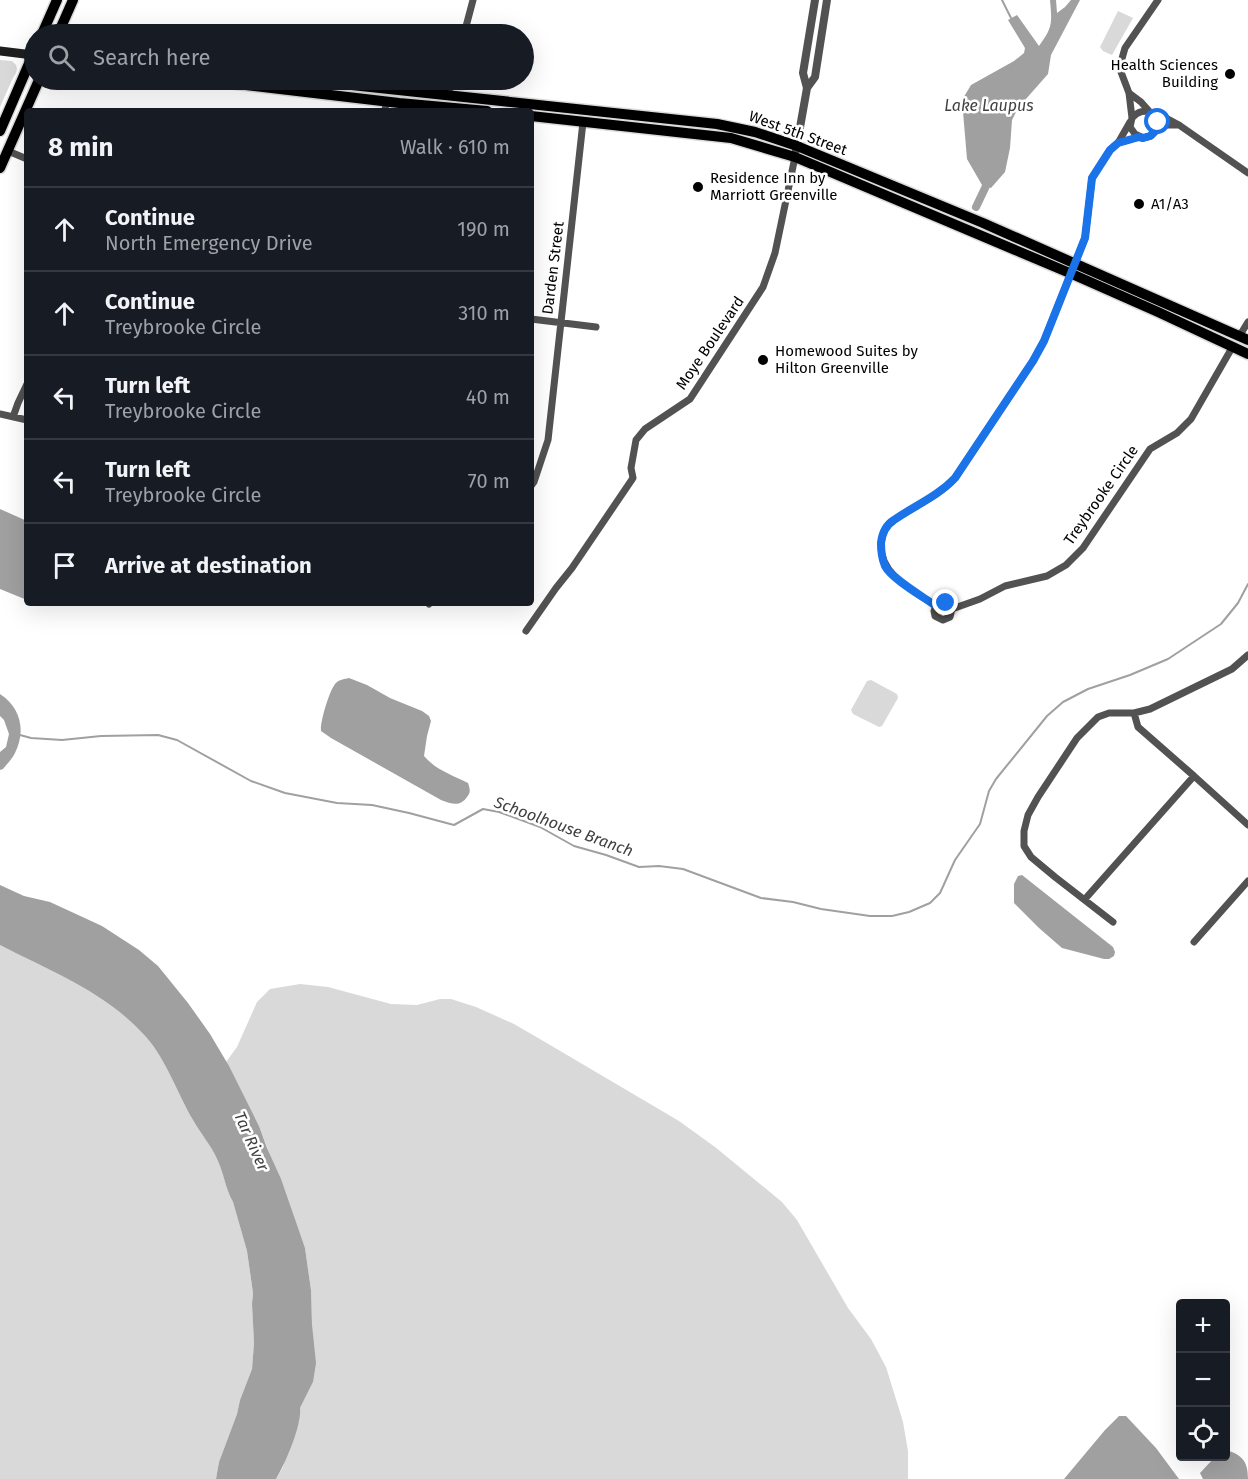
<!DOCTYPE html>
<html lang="en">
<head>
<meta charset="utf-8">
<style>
	:root { --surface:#171b24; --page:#242831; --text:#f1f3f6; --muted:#9ea1a6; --line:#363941 }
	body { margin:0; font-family:"Fira Sans",sans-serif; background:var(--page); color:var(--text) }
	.controls { position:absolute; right:18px; bottom:18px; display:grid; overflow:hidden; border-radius:6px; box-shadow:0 6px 24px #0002 }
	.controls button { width:54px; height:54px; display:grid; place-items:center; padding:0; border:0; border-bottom:2px solid var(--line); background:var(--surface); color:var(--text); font:30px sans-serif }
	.stop { position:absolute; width:18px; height:18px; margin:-14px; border:4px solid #1a73e8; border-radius:50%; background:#fff }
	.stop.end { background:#1a73e8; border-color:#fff; box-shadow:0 2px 6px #0008 }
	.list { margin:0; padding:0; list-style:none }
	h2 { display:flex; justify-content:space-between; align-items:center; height:78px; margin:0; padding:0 24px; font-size:26px }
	h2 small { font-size:20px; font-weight:400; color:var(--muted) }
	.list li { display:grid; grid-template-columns:39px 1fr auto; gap:18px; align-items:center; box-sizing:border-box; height:84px; padding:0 24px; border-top:2px solid var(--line) }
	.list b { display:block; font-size:22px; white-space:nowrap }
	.list p { margin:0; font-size:20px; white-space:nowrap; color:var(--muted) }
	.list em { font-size:20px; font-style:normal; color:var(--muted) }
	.icon { flex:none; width:33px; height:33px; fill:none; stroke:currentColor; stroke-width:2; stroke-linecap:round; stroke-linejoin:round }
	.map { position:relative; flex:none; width:1248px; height:1479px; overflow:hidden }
	.search { position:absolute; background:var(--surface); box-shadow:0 6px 24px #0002; left:24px; top:24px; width:510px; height:66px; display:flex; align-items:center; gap:15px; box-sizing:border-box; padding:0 21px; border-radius:33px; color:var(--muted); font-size:22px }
	.panel { position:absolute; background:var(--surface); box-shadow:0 6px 24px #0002; left:24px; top:108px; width:510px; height:498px; border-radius:6px }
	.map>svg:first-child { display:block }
	.green { fill:#d9d9d9 }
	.water { fill:#a0a0a0 }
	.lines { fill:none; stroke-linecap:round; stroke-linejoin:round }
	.stream { stroke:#a0a0a0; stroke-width:2 }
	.canal { stroke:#a0a0a0; stroke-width:8 }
	.primary-casing { stroke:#dbdbdb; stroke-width:13 }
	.minor { stroke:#525252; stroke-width:7 }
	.tertiary { stroke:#525252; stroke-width:8 }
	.secondary { stroke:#1f1f1f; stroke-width:9 }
	.primary { stroke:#000; stroke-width:10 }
	.route { stroke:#1a73e8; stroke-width:8 }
	.poi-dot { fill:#000; stroke:#fff; stroke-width:2 }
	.labels { text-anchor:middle; stroke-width:5; stroke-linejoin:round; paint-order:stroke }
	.poi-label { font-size:15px; fill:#000; stroke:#fff; text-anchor:start }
	.street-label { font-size:15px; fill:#000; stroke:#fff }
	.water-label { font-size:16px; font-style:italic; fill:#414141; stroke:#fff }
</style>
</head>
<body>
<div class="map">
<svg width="1248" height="1479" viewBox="0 0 1248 1479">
	<rect width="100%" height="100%" fill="#fff"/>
	<path class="green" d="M1118,11L1133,18L1112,55L1103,51L1100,47Z
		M0,60L12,61L16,65L17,69L16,73L13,78L0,107Z
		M871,680L897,694L898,698L882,726L879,727L853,714L851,710L867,681Z
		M0,945C52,972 106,992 146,1037C167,1061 177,1093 193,1120C200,1133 211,1145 217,1159C224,1172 225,1188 233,1202L247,1251L253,1293L252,1304L254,1343L252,1369L240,1400L237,1414L219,1462L216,1479H0Z
		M300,984L328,987L391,1004L417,1005L440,999H451L476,1007L514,1024L545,1042L679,1121L715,1147L782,1202L797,1220L848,1308L871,1339L886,1367L903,1422L908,1451V1479H276L283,1467L300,1408L313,1382L311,1290L305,1248L259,1126L226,1062L237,1047L257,1002L270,989Z"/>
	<path class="water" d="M1050,0H1056L1057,13L1065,7L1071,0H1080L1051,55L1048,74L1018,108L1012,120L1010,148L1005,172L991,188L982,185L967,159L962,100L971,85L1014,61L1024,53L1025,48L1008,20L1017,15L1039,46C1053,27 1052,23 1050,0Z
		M0,509L27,521V600L0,589Z
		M349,678L367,685L390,698L422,711L429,716L431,721L427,736L424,756C436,770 452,775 468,783C470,789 471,792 467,797C460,807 452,804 441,800L331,738L321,731C320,722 329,692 335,684C338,680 344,679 349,678Z
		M0,694C21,708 26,731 15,753C12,759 7,764 3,769L0,770V752L6,747L9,734L4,720L0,716Z
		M1022,875L1113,947L1115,952L1114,956L1109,959H1104L1062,948L1039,928L1014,903V884L1018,876Z
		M0,885L24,896L50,902L102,926L139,950L158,966L188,1003L210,1034L229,1066L259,1126L267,1148L281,1179L305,1248L311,1290L312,1325L316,1363L313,1382L300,1408C302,1425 285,1464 276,1479H216L219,1462L237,1414L240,1400L252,1369L254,1343L252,1304L253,1293L247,1251L233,1202C225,1188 224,1173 217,1159C211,1145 200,1133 193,1120C177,1093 167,1061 146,1037C106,992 52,972 0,945Z
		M1119,1416H1126L1156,1448L1179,1479H1064L1105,1430Z
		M1226,1450C1243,1455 1248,1462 1248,1479H1203L1200,1473L1215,1457L1226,1456Z"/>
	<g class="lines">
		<path class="stream" d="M1002,0L1011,18
			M20,735L31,738L62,740L101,736L158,735L177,740L251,781L285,793L337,803L372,805L409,813L454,825L483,809L499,812L540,827L574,846L606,855L639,867L659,866L683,869L761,898L793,902L821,909L870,916H892L909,912L930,903L940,893L955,860L980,824L989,791L996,779L1047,716L1063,702L1088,689L1130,675L1168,659L1221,624L1238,603L1248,584"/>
		<path class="canal" d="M976,207L986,186"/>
		<defs>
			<path id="primary" d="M42,34L57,0
				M58,34L73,0
				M202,80L399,103L487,111
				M305,80L717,124L755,132L797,146L983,223L1248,340
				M531,116L731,138L795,157L1072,274L1158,312L1248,354
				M0,131L34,52
				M0,168L39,80"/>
		</defs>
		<use href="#primary" class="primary-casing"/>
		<path class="minor" d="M1158,0L1125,48L1121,62V72L1129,93L1132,118L1130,127L1135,134L1143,138L1151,136L1156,131L1167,125H1179
			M464,34L473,0
			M1129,93L1141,102L1149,111
			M448,95L452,80
			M385,111L386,101
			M1154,115L1166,118L1179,125L1248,173
			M1132,118C1144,104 1161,113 1156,131
			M1118,143L1139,137
			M8,151L27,159
			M531,319L596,327
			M1240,335L1248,322
			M0,414L27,420
			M13,417L18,403L27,384
			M531,486L534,482L548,440L583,122
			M428,603L429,604
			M936,606C913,590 879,575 881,543C882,534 886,525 894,520C914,506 938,497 955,478L1033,361L1044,341L1085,238L1092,178L1110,150L1118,143L1130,122
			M936,606L934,611L935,616L943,620L950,617L952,609
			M936,606L943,602L949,604L952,609
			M952,609L980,599L1005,586L1047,576L1066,565L1083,548L1150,449L1177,433L1191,419L1233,346
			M526,631L556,588L572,568L633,478L631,468L636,440L645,429L690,399L763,287L775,253L795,157
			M1194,776L1248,825
			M1085,899L1194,776L1138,727L1134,713
			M1113,922L1055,877L1031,857L1024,846V831L1028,815L1038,797L1077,738L1098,717L1109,713H1134L1150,709L1232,669L1248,655
			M1194,942L1248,881"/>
		<path class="tertiary" d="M807,88L815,77L827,0
			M796,150L807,88L803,73L815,0"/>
		<path class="secondary" d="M0,51L33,55"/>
		<use href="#primary" class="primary"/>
	</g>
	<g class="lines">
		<path class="route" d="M946,603L940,602L936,606C922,596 892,579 885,566C882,559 881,550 881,543C882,534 886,525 894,520C914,506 938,496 955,478L1033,361L1044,341L1085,238L1092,178L1110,150L1118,143L1139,137L1143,138L1150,136L1156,130L1158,122"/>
	</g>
	<g class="poi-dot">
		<circle cx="1230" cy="74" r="6"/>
		<circle cx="698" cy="187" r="6"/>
		<circle cx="1139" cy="204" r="6"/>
		<circle cx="763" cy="360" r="6"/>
	</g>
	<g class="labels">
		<g class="poi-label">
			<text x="1218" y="70" text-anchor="end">Health Sciences<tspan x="1218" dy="17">Building</tspan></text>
			<text x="710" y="183">Residence Inn by<tspan x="710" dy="17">Marriott Greenville</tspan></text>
			<text x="1151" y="209">A1/A3</text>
			<text x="775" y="356">Homewood Suites by<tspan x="775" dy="17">Hilton Greenville</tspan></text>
		</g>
		<g class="street-label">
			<text transform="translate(798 133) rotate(20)" y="5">West 5th Street</text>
			<text transform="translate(553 268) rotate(-83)" y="5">Darden Street</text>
			<text transform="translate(710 343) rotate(-56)" y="5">Moye Boulevard</text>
			<text transform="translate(1101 495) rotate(-55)" y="5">Treybrooke Circle</text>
		</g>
		<g class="water-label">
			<text x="989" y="111">Lake Laupus</text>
			<text transform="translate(564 826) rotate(20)" y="6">Schoolhouse Branch</text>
			<text transform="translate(252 1141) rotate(66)" y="6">Tar River</text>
		</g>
	</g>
</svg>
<div class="controls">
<button>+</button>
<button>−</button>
<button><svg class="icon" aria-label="locate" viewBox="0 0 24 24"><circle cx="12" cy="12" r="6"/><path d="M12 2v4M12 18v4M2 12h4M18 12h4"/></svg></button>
</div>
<div class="stop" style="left:1158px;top:122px"></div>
<div class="stop end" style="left:946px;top:603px"></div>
<div class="search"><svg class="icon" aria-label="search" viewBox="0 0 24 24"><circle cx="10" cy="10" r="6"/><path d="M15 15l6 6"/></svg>Search here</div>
<section class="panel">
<h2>8 min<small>Walk · 610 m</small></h2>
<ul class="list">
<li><svg class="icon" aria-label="ahead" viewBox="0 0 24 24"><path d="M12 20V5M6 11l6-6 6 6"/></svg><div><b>Continue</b><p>North Emergency Drive</p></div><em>190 m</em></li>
<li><svg class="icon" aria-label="ahead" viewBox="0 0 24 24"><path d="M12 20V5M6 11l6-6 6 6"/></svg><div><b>Continue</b><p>Treybrooke Circle</p></div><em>310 m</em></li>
<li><svg class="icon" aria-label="left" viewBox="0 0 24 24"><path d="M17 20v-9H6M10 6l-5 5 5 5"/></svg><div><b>Turn left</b><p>Treybrooke Circle</p></div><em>40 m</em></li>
<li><svg class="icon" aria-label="left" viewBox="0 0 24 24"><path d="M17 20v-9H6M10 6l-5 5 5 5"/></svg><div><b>Turn left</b><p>Treybrooke Circle</p></div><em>70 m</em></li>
<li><svg class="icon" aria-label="arrive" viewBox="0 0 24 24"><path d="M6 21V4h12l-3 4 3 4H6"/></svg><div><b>Arrive at destination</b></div></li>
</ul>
</section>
</div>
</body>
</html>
